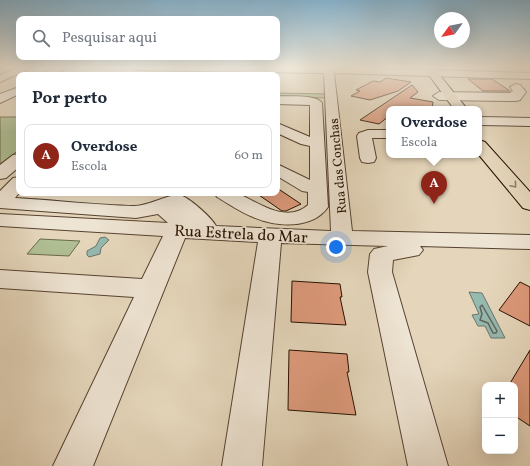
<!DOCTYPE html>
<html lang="pt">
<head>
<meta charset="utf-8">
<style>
	:root { --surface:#fff; --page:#f2f2f3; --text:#1f2937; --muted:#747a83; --line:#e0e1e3; --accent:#8f2418 }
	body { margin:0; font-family:Vollkorn,serif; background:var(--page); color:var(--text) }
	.controls { position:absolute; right:12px; bottom:12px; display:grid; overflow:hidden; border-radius:8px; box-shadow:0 4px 16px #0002 }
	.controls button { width:36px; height:36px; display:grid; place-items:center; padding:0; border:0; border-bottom:1px solid var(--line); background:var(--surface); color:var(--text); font:20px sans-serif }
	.compass { position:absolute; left:434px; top:12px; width:36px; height:36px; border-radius:50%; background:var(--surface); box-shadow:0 4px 16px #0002; rotate:237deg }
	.you { position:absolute; left:336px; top:247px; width:14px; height:14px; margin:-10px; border:3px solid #fff; border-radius:50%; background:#1a73e8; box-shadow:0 0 0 6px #1a73e833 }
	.badge { display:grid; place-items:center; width:26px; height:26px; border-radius:50%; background:var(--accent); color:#fff; font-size:13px; font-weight:700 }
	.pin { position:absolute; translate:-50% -33px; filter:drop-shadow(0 1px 2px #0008) }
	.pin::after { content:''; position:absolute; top:21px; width:14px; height:12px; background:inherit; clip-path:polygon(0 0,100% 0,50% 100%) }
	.popup { position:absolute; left:386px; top:106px; width:96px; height:52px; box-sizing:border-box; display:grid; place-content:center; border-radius:8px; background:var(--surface); filter:drop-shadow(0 1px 3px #0005); font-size:13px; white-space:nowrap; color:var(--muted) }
	.popup b { font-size:15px; color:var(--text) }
	.popup::after { content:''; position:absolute; left:50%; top:100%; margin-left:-8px; border:8px solid transparent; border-top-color:var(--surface) }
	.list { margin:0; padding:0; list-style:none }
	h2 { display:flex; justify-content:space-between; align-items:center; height:52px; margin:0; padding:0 16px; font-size:17px }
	h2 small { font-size:13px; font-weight:400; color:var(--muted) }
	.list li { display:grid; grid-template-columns:26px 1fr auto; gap:12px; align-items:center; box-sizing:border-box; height:64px; margin:0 8px 8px; padding:0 8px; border:1px solid var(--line); border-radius:8px }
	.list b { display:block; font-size:15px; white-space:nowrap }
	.list p { margin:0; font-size:13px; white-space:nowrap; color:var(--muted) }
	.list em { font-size:13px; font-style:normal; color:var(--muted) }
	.icon { flex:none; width:22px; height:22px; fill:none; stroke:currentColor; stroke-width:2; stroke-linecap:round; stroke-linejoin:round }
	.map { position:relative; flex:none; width:530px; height:466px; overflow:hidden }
	.search { position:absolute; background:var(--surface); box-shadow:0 4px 16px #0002; left:16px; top:16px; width:264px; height:44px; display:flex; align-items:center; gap:10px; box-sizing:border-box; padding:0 14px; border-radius:8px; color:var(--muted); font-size:15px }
	.panel { position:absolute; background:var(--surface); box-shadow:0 4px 16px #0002; left:16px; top:72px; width:264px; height:124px; border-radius:8px }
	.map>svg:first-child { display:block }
	.green { fill:#b0bf94; stroke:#6c684a }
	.water { fill:#96b9b0; stroke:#6a766a }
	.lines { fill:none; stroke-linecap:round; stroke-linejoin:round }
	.shore { stroke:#5e6558; stroke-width:1.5 }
	.building { fill:#dd9a7b; stroke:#271101 }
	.minor-casing { stroke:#564230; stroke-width:2 }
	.major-casing { stroke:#271101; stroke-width:2 }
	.minor { fill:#eee4d3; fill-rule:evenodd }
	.major { fill:#e5d6bb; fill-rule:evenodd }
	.oneway { stroke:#907d67 }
	.labels { text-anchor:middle; stroke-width:3.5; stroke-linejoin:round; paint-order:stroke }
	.far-street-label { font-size:13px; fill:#271101; stroke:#eee4d3 }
	.street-label { font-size:16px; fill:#271101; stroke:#eee4d3 }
</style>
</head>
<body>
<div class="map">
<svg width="530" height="466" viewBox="0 0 530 466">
	<rect width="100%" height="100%" fill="#e5d6bb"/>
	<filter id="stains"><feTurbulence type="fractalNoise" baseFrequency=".005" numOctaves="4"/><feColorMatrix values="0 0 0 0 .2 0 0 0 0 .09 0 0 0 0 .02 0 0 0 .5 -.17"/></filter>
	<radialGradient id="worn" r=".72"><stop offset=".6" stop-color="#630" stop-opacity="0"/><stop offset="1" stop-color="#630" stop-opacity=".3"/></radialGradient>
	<path class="green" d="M277,93L327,94V98L277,97Z
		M0,117H19V150L0,164Z
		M40,239L80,241L69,256L27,254Z"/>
	<path class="water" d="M105,237L109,240L101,248L100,254L89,257L87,255V251L96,246L100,238Z
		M469,292L482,293L505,338H491L485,326H478L472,315L479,314Z"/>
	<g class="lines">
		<path class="shore" d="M482,305L497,331L496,333H493L488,323L480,320L482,314L480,307Z"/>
	</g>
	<path class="building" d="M386,78L411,82L398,91L370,100L351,96L360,91L356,90L373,81L380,82Z
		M468,79H492L510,91H483Z
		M412,85L418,92L410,98L433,102L432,109H389V116L379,124L360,120Z
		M277,188L301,204L286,211H282L256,193H277Z
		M292,281L340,284L342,297H340L346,325L291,322Z
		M520,282L530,287V326L499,310Z
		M289,350L347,354L349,372H347L356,415L288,410Z
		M530,350V426L515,416V385H509Z"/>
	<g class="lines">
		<defs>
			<path id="minor" d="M19,67H33L0,82V75Z
				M54,67H67L55,75H42Z
				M131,67H334L530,73V79L334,73L352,231L530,235V249L420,246L423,250L419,255L393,260L392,272L448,466H408L368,272L370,254L374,249L388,246L281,243L262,466H222L258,242L185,238L93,466H53L134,297L0,288V270L142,279L163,236L0,226V214L168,223L158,214L136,218L0,208V191L13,178L19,177V193L15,198C54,200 95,205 134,206C149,206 168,194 179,195C188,196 212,218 216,226L331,231L324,73L136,70Z
				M516,84L520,85L526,92L520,100L516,101L439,100L433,96L439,92L510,93L513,91L510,87Z
				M19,87V94L0,103V94Z
				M277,96C288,97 316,94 322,103L328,207C312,230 276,227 253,217C240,212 229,204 217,197L214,193C222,193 233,191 239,194C259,203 286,224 308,205V192L302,191L277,176V164L310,180V146L301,144L277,133V123L310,137V105L277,104Z
				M479,117L530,118V126L479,125Z
				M368,130H389V138H372L376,158L374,162L368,163L362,162L360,158L357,136L359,133Z
				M19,154V167L6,178L0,179V165L13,155Z"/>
			<path id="major" d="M423,67H433L467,109H454Z
				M479,140L485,142L530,192V210L523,208L479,155Z"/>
		</defs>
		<use href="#minor" class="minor-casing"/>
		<use href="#major" class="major-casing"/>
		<use href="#minor" class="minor"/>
		<use href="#major" class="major"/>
	</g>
	<defs><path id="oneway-chevron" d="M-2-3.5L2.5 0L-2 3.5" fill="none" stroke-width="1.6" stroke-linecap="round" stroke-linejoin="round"/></defs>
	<use class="oneway" href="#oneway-chevron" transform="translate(514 185) rotate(50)"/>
	<linearGradient id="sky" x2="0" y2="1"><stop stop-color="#87b6d2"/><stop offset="0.51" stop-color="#f3ede0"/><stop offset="1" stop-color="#f3ede0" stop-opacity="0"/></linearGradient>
	<rect width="530" height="132" fill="url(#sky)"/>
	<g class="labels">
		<g class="far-street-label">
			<text transform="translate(337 166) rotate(-95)" y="5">Rua das Conchas</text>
		</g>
		<g class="street-label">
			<text transform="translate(241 233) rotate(3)" y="6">Rua Estrela do Mar</text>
		</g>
	</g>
	<rect width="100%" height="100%" filter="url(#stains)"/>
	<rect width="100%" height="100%" fill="url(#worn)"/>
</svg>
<div class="controls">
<button>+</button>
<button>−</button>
</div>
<svg class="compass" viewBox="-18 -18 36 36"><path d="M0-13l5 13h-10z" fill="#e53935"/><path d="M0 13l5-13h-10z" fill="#747a83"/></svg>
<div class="you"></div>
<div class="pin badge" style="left:434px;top:204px">A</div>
<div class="popup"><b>Overdose</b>Escola</div>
<div class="search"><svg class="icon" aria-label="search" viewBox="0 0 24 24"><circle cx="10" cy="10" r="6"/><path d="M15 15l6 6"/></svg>Pesquisar aqui</div>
<section class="panel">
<h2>Por perto<small></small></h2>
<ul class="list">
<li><span class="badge">A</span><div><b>Overdose</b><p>Escola</p></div><em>60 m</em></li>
</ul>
</section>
</div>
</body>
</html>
